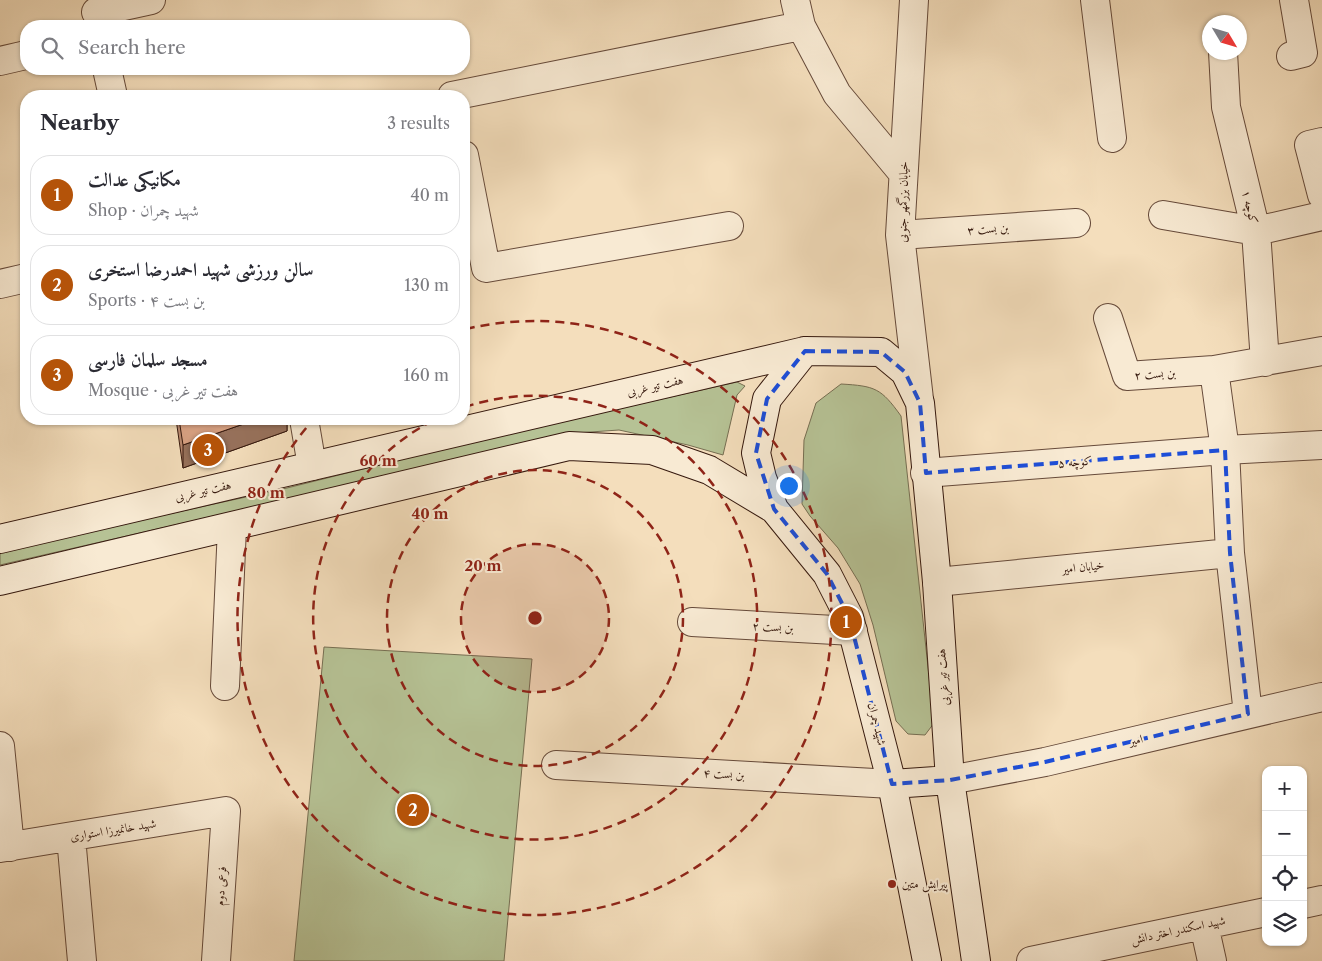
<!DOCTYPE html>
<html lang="en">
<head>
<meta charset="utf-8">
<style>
	:root { --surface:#fff; --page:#f7f7f7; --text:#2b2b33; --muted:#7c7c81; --line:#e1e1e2; --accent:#b45309 }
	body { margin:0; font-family:"Libre Caslon Text",Amiri,serif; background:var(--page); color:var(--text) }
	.controls { position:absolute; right:15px; bottom:15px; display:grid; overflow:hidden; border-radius:10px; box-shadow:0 1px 4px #0004 }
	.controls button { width:45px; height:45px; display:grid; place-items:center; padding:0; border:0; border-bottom:1px solid var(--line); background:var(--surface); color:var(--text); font:25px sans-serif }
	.compass { position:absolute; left:1202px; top:15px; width:45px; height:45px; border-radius:50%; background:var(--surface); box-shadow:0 1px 4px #0004; rotate:128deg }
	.you { position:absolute; left:788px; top:485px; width:18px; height:18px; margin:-12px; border:4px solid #fff; border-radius:50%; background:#1a73e8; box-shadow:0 0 0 8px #1a73e833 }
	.badge { display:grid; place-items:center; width:32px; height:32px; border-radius:50%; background:var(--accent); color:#fff; font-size:16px; font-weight:700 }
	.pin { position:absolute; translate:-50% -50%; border:2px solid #fff; box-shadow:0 1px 5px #0006 }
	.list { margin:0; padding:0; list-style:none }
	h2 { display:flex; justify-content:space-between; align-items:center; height:65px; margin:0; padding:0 20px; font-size:21px }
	h2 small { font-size:16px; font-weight:400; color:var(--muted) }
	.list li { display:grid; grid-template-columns:32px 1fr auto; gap:15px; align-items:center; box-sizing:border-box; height:80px; margin:0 10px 10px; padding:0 10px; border:1px solid var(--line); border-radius:20px }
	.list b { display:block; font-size:19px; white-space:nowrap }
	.list p { margin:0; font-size:16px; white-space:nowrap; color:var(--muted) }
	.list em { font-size:16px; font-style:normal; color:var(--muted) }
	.icon { flex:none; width:28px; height:28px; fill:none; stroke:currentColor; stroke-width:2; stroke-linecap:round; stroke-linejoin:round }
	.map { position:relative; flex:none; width:1322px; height:961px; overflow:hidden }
	.search { position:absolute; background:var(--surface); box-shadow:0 1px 4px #0004; left:20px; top:20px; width:450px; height:55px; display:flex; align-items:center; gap:12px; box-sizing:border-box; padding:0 18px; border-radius:20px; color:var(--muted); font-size:19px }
	.panel { position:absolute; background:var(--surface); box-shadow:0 1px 4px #0004; left:20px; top:90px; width:450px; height:335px; border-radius:20px }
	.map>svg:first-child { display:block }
	.green { fill:#b6c295; stroke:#766e52 }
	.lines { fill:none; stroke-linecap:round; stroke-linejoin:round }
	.street-casing { stroke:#664a3a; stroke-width:30 }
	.secondary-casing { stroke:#36190e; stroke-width:30 }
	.street { stroke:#f8ead3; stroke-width:28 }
	.secondary { stroke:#f8ead3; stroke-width:28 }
	.wall { fill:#ba8a70; stroke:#36190e }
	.shaded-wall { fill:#97715b; stroke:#36190e }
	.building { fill:#d8a182; stroke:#36190e }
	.marked { fill:none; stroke:#1d4ed8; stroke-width:4; stroke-dasharray:10 6; stroke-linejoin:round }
	.ring { fill:none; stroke:#8f2418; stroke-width:2.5; stroke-dasharray:9 6 }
	.poi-dot { fill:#8f2418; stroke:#f8ead3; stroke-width:2 }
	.labels { text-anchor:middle; stroke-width:4; stroke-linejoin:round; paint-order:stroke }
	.street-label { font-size:12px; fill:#36190e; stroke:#f8ead3 }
	.poi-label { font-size:12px; fill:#36190e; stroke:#f8ead3; text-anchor:start }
	.centre { fill:#8f2418; stroke:#f8ead3; stroke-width:2.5 }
	.ring-label { font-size:15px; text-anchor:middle; font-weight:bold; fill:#8f2418; stroke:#f8ead3; stroke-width:4; stroke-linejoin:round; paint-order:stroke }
</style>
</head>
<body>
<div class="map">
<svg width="1322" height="961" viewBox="0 0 1322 961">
	<rect width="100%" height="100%" fill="#f4debc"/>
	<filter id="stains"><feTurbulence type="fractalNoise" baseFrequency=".004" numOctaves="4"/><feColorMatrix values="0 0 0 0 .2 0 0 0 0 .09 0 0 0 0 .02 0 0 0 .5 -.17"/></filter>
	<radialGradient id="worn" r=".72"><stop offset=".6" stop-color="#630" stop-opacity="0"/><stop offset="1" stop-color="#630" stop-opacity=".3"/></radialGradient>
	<path class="green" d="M737,382L745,386L737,395L723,455L688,445L619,430L576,433L0,565V551L287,488L475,441Z
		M841,384C875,386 881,388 901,416L934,723L925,735L908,734L896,721L873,625L860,584L838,548L810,516L802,504L804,440L816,403Z
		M324,647L532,659L504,961H294Z"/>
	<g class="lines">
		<defs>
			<path id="street" d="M795,0L801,26L837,94L902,172
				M914,0L900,235L919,399
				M1095,0L1112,138
				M96,12L151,0
				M1223,52L1226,107L1256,231L1265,362
				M1291,56L1303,53L1294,0
				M0,61L26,55
				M107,69L113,96
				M452,96L801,26
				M1322,142L1309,145L1322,195
				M464,155L486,268L729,226
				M1163,215L1256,231L1322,216
				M900,235L1076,223
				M0,284L26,278
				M1108,318L1127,376L1214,370L1322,351
				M1214,370L1225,450L1230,553L1248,714
				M304,419L312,466
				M925,473L1225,450L1322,445
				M937,582L1230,553
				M692,622L853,631
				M225,686L232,527
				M0,746L10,847
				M556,765L892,784
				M950,780L1045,762L1322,697
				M71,837L82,961
				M0,848L226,811L216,961
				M1303,904L1322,900
				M1204,925L1212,961
				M1031,961L1266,912"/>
			<path id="secondary" d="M805,351L767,399L756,453L762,478L774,509L827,574L849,617L892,784L927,961
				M0,539L805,351L881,352L905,372L920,403L937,582L950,780L976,961
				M0,581L569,446L652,450L709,470L774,509
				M892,784L950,780"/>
		</defs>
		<use href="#street" class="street-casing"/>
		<use href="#secondary" class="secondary-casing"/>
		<use href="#street" class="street"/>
		<use href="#secondary" class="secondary"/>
	</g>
	<path class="wall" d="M176,419H287V431L183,468Z"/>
	<path class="shaded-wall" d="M258,419H287V431L183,468V445Z"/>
	<path class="building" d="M179,419H258L183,445Z"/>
	<path class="marked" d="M805,351L881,352L905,372L920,403L926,473L1225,450L1230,553L1248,714L1045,762L950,780L892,784L849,617L827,574L774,509L756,453L767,399Z"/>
	<circle cx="535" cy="618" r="74" fill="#8f2418" fill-opacity=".12"/>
	<g class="ring">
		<circle cx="535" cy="618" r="74"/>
		<circle cx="535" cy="618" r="148"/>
		<path d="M465 407A222 222 0 1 1 436 419"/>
		<path d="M466 329A297 297 0 1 1 314 419"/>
	</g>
	<circle class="poi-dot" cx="892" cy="884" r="5"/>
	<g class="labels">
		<g class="street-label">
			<text transform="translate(903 202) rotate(-89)" y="4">خیابان بزرگمهر جنوبی</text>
			<text transform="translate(1250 207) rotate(77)" y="4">کوچه ۱</text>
			<text transform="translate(988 229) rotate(-4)" y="4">بن بست ۳</text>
			<text transform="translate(1155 374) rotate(-4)" y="4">بن بست ۲</text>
			<text transform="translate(655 386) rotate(-13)" y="4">هفت تیر غربی</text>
			<text transform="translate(1075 462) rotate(-5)" y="4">کوچه ۵</text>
			<text transform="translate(203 491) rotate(-13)" y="4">هفت تیر غربی</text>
			<text transform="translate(1083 567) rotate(-6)" y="4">خیابان امیر</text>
			<text transform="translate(773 627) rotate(3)" y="4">بن بست ۲</text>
			<text transform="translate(943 677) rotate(-94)" y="4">هفت تیر غربی</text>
			<text transform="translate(877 724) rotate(76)" y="4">شهید چمران</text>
			<text transform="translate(1136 740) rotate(-13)" y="4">امیر</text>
			<text transform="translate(724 774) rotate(3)" y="4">بن بست ۴</text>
			<text transform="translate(113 830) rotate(-9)" y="4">شهید خانمیرزا استواری</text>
			<text transform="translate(221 886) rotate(-86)" y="4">فرعی دوم</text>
			<text transform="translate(1178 930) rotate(-12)" y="4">شهید اسکندر اختر دانش</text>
		</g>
		<g class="poi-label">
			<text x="902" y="888">پیرایش متین</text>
		</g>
	</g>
	<circle cx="535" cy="618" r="8" class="centre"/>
	<g class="ring-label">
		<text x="378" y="466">60 m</text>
		<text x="266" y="498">80 m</text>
		<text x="430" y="519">40 m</text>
		<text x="483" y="571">20 m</text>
	</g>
	<rect width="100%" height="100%" filter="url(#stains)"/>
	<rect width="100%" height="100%" fill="url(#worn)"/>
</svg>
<div class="controls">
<button>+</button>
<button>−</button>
<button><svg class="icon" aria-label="locate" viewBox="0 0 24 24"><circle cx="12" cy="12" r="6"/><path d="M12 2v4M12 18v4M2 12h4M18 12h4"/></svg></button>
<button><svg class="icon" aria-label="layers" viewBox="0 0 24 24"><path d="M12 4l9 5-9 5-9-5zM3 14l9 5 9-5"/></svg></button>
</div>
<svg class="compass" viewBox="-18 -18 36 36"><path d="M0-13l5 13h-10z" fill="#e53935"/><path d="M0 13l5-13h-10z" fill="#7c7c81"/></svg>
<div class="you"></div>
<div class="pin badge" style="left:846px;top:622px">1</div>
<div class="pin badge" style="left:413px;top:810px">2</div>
<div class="pin badge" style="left:208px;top:450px">3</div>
<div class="search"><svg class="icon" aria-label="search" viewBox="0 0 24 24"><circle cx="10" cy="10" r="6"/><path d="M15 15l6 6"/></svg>Search here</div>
<section class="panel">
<h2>Nearby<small>3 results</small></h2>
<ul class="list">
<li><span class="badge">1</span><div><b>مکانیکی عدالت</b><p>Shop · شهید چمران</p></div><em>40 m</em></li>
<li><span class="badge">2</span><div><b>سالن ورزشی شهید احمدرضا استخری</b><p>Sports · بن بست ۴</p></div><em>130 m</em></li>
<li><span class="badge">3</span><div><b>مسجد سلمان فارسی</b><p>Mosque · هفت تیر غربی</p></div><em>160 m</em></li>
</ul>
</section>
</div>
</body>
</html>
